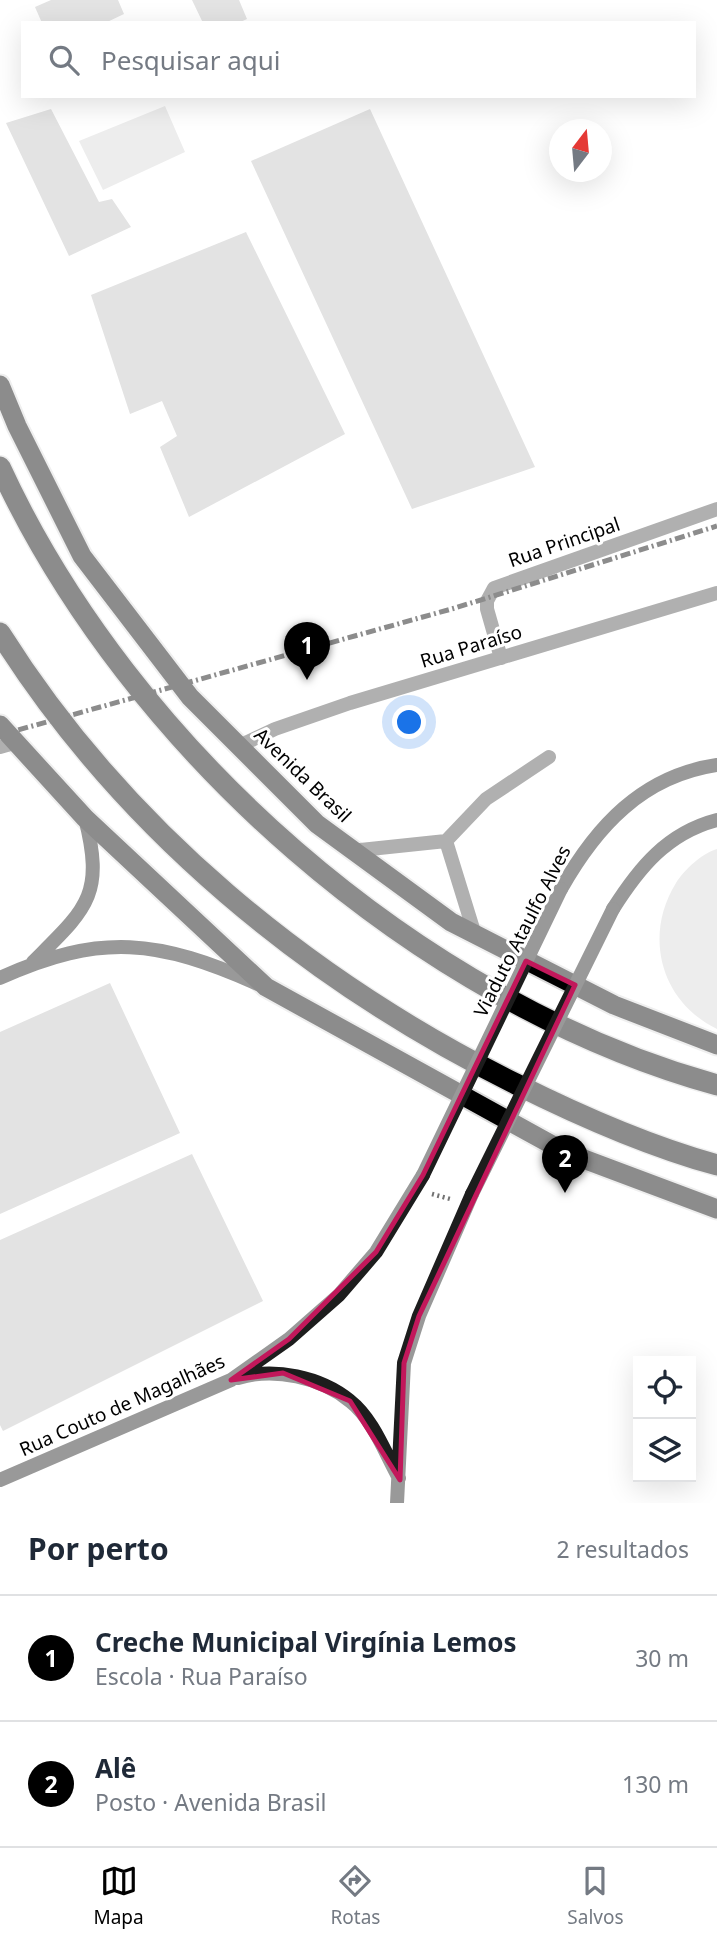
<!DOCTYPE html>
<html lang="pt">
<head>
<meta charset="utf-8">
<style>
	:root { --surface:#fff; --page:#f2f2f3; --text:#1f2937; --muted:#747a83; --line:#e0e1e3; --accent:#000 }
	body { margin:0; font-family:"Noto Sans",sans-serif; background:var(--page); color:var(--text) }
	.controls { position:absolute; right:21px; bottom:21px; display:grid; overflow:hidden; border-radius:0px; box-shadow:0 7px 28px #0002 }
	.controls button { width:63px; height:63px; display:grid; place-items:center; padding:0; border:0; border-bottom:2px solid var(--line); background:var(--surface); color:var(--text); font:35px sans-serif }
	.compass { position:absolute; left:549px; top:119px; width:63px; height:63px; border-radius:50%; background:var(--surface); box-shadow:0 7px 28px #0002; rotate:16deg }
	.you { position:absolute; left:410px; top:723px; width:24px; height:24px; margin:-18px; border:5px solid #fff; border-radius:50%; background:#1a73e8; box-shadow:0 0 0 10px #1a73e833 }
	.badge { display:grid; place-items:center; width:46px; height:46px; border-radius:50%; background:var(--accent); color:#fff; font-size:23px; font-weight:700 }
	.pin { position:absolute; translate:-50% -58px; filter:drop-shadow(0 2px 4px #0008) }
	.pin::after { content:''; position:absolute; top:37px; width:24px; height:21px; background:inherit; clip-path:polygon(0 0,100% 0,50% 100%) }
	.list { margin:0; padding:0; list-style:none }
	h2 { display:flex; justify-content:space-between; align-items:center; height:91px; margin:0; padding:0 28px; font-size:30px }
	h2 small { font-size:23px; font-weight:400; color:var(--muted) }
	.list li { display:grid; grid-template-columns:46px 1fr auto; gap:21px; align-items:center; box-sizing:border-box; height:126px; padding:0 28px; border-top:2px solid var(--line) }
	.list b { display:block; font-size:26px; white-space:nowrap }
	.list p { margin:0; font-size:23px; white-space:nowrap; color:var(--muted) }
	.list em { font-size:23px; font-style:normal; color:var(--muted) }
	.icon { flex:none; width:38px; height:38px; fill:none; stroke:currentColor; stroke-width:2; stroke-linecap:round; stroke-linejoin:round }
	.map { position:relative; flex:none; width:717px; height:1503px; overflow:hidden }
	.search { position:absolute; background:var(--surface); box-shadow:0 7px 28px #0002; left:21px; right:21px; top:21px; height:77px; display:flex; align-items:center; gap:18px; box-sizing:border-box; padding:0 24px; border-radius:0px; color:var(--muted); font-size:26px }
	.sheet { height:343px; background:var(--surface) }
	nav { display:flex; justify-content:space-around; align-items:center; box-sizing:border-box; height:98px; border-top:2px solid var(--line); background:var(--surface); font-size:19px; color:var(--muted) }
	nav a { display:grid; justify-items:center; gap:4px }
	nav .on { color:var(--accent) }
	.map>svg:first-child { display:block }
	.green { fill:#d7d7d7 }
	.building { fill:#c0c0c0 }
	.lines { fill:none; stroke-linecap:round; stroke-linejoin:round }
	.trunk-casing { stroke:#dbdbdb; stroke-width:23 }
	.motorway-casing { stroke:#dbdbdb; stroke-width:24 }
	.path { stroke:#727272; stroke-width:4.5; stroke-dasharray:2 3.5; stroke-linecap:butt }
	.minor { stroke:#505050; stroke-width:14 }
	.secondary { stroke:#1d1d1d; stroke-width:14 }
	.trunk { stroke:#000; stroke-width:19 }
	.motorway { stroke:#000; stroke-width:21 }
	.rail { stroke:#000; stroke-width:5; stroke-dasharray:10 3.5 2 3.5; stroke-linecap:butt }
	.secondary-bridge { stroke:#1d1d1d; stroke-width:14 }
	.marked { fill:none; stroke:#c2185b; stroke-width:5; stroke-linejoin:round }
	.labels { text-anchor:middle; stroke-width:6; stroke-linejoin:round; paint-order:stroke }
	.street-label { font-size:19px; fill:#000; stroke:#fff }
</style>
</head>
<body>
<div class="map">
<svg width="717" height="1503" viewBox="0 0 717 1503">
	<rect width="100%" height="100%" fill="#fff"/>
	<path class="green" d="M165,106L185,152L103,190L79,141Z
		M717,849V1029C661,1002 643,936 676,883C685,869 701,854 717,849Z"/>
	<path class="building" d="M51,0H118L124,14L105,23H42L35,7Z
		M192,0H239L247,19L238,23H203Z
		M51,109L99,202L112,199L131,227L69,256L6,123Z
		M370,109L535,467L412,509L251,161Z
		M246,232L345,434L189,517L160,447L177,436L162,401L130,414L91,295Z
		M110,983L180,1133L0,1214V1032Z
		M192,1154L263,1301L3,1431L0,1425V1240Z"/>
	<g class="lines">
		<defs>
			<path id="trunk" d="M0,385L17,426L82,556L190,697L317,824L451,922L614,1005L717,1045
				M0,725L85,818L266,987L565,1152L717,1209"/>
			<path id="motorway" d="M0,467C130,749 418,1002 717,1085
				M0,633C124,830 309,981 516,1084C580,1116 648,1146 717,1165"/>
		</defs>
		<use href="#trunk" class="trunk-casing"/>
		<use href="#motorway" class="motorway-casing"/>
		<path class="path" d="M432,1194L450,1199"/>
		<path class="minor" d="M501,658L487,609V601L494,588L717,509
			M239,746L275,729L350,703L717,593
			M0,747L14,743
			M446,841L486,799L549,757
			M351,851L446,841L475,935"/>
		<path class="secondary" d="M561,889C596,827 642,776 717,765
			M613,909C639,868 667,833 717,820
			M33,962C86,909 105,896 85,818
			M0,978C101,932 159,940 258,984
			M238,1378C274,1367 321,1377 350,1401C373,1419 385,1453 399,1478
			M0,1480L231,1380L289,1339L339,1295L376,1252L423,1175
			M397,1503L404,1363L419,1316L472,1194"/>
		<use href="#trunk" class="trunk"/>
		<use href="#motorway" class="motorway"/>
		<path class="rail" d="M0,735L455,608L717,526"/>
		<path class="secondary-bridge" d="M423,1175L561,889
			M472,1194L613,909"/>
	</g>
	<path d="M0 0H717V1503H0ZM526,961L575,985L419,1316L404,1363L400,1480L350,1401L283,1373L231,1380L289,1339L376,1252L423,1175Z" fill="#fff" fill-opacity=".55" fill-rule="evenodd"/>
	<path class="marked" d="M526,961L575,985L419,1316L404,1363L400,1480L350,1401L283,1373L231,1380L289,1339L376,1252L423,1175Z"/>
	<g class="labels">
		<g class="street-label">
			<text transform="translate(564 542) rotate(-19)" y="7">Rua Principal</text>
			<text transform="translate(471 646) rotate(-17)" y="7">Rua Paraíso</text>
			<text transform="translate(303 775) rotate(44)" y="7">Avenida Brasil</text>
			<text transform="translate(522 931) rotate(-63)" y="7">Viaduto Ataulfo Alves</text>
			<text transform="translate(122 1405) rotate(-24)" y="7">Rua Couto de Magalhães</text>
		</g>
	</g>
</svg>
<div class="controls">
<button><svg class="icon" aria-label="locate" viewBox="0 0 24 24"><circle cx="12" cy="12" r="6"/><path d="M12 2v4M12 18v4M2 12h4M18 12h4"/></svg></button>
<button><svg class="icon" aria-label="layers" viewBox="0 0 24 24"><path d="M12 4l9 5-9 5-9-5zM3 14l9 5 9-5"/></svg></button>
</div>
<svg class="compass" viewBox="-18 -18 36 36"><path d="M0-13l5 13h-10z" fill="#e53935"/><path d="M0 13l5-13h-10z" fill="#747a83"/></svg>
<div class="you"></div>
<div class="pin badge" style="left:307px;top:680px">1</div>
<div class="pin badge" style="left:565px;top:1193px">2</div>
<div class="search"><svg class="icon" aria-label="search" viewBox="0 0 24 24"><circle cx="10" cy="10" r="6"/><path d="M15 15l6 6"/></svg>Pesquisar aqui</div>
</div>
<section class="sheet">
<h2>Por perto<small>2 resultados</small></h2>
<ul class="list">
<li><span class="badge">1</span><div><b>Creche Municipal Virgínia Lemos</b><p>Escola · Rua Paraíso</p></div><em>30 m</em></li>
<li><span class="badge">2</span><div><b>Alê</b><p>Posto · Avenida Brasil</p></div><em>130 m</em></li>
</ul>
</section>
<nav>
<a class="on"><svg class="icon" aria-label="map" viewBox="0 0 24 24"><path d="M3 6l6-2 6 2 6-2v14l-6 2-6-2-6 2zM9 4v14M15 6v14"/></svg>Mapa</a>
<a><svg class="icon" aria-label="directions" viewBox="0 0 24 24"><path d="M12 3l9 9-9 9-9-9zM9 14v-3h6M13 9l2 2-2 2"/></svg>Rotas</a>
<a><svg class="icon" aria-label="saved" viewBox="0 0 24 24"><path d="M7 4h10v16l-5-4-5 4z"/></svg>Salvos</a>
</nav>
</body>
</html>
